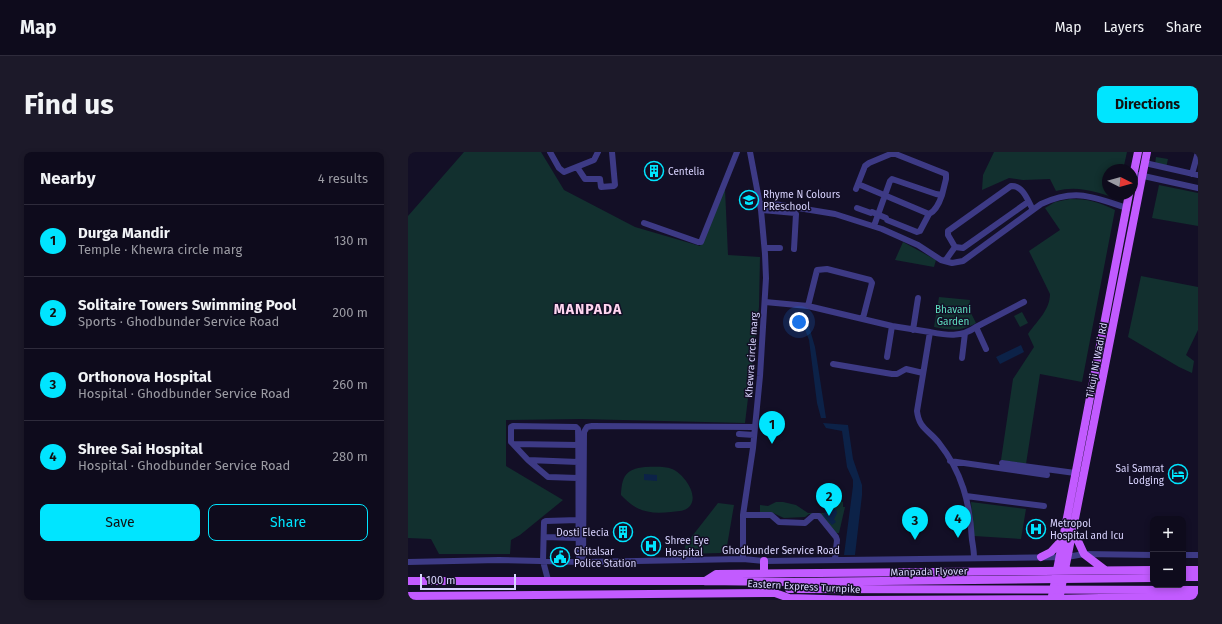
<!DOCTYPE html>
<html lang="en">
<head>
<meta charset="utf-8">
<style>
	:root { --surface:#0e0b1c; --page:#1c1929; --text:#f1f3f6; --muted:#9b9ba3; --line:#2e2b3b; --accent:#00e5ff }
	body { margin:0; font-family:"Fira Sans",sans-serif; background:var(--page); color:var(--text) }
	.controls { position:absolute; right:12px; bottom:12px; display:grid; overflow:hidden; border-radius:8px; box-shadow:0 2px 6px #0003 }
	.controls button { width:36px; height:36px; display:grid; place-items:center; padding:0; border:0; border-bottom:1px solid var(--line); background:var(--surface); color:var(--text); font:20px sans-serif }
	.compass { position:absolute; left:694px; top:12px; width:36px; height:36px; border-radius:50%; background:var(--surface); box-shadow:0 2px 6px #0003; rotate:96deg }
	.scale { position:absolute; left:12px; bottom:10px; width:96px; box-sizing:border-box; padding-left:4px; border:2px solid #d9d4ff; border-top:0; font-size:11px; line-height:14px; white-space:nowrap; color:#d9d4ff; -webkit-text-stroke:3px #130f26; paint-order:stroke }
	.you { position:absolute; left:391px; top:170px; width:14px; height:14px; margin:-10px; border:3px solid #fff; border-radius:50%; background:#1a73e8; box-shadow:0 0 0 6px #1a73e833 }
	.badge { display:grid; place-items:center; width:26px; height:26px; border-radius:50%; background:var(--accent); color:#111; font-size:13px; font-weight:700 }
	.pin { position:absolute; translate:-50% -33px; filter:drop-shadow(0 1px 2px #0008) }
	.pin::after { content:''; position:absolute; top:21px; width:14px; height:12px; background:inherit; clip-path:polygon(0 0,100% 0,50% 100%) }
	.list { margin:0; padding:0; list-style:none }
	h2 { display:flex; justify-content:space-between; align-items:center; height:52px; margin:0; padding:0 16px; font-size:17px }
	h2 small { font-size:13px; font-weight:400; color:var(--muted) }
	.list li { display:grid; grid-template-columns:26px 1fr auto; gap:12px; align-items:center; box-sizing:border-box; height:72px; padding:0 16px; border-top:1px solid var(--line) }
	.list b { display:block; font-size:15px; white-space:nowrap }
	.list p { margin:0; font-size:13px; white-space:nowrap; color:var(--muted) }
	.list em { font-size:13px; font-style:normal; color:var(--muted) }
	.actions { display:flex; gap:8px; padding:12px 16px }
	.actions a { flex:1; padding:9px 0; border:1px solid var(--accent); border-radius:8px; text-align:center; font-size:14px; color:var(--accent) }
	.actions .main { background:var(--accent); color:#111 }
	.map { position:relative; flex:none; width:790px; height:448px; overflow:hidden; border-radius:8px }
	header { display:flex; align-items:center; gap:24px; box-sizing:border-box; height:56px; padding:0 20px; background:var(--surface); border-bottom:1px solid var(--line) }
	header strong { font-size:19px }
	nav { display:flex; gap:22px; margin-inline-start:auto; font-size:14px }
	.intro { display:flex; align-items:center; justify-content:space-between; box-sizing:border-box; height:96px; padding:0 24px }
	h1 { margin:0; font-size:28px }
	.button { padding:10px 18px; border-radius:8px; background:var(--accent); color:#111; font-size:14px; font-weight:700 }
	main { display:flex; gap:24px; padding:0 24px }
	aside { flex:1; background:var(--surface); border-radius:8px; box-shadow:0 2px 6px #0003 }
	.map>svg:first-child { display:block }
	.green { fill:#12302f }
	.water { fill:#0c2248 }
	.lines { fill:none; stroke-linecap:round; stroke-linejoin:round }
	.minor { stroke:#3d3a85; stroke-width:6 }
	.major { stroke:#c25bff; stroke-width:8 }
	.major-bridge { stroke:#c25bff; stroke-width:8 }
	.labels { text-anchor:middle; stroke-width:3; stroke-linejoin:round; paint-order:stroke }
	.poi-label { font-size:10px; fill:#d9d4ff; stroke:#130f26; text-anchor:start }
	.park-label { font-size:10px; fill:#5fe0c0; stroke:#130f26 }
	.street-label { font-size:10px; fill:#d9d4ff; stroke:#130f26 }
	.district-label { font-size:14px; font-weight:bold; letter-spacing:1px; fill:#ffd6f0; stroke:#130f26 }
</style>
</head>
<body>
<header>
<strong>Map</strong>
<nav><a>Map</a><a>Layers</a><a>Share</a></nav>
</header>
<div class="intro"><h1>Find us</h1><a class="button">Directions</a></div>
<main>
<aside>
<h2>Nearby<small>4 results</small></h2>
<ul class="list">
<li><span class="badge">1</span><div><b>Durga Mandir</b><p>Temple · Khewra circle marg</p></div><em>130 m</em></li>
<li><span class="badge">2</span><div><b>Solitaire Towers Swimming Pool</b><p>Sports · Ghodbunder Service Road</p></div><em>200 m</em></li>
<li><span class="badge">3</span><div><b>Orthonova Hospital</b><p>Hospital · Ghodbunder Service Road</p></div><em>260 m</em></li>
<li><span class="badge">4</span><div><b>Shree Sai Hospital</b><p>Hospital · Ghodbunder Service Road</p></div><em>280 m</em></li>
</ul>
<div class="actions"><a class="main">Save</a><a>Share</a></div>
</aside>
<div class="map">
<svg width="790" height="448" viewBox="0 0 790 448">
	<rect width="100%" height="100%" fill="#130f26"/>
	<path class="green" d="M56,0H133L156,38L227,75L292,94L317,37L320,103L352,105L351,155L337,271L173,267L98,268V314L155,348L112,383L103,388L102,402H31L23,387L0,386V64Z
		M586,0H719L715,18H700V42H711L710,47C689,40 670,33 648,39L642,27L615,28L601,26L574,38L575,23Z
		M748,5L760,7L758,16L747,13Z
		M751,33L790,41V74L744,66Z
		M662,47C680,47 691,50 707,58L674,230L632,222L618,312L593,308L605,227L626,195L620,182C629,169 642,158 642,142L621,99L652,78L637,56L647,50Z
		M495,90L528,108L526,115L487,108Z
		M733,124L790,135V178L778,203L786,209L784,221L771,215L720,185Z
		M531,145L562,148L561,157L568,171C552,180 543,178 526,175Z
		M614,160L620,171L612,175L606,164Z
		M237,315C246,315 256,314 264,317C276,322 292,344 281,355C276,360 269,359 263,360C241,362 229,360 213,343C214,325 217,317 237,315Z
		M428,347L435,350V355H437L431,381H427L409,362H401L397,365L376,366L365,361H352V353L360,354L368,350H375L388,353L400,361H418L428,352Z
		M563,350L618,357L613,387L566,384Z
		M310,351L326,353L319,394L317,399L312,401L275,402L278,392Z"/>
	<path class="water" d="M392,164H398L407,195L418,266H413L409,251L401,188Z
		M613,193L616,200L592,212L588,205Z
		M415,271L440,273L445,307L454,333V343L447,403H436L445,334V328L439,315L434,279L418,276Z
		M236,322L249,323V329L236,328Z
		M428,357L429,361L426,367L428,370L424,373L415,363L417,360L422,362L424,358Z"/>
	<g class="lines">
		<path class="minor" d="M142,0L151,16L156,20L186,8L190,0
			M737,11L790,23
			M169,15L177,27H192L193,35L206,34L207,33L204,0
			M784,22L790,0
			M731,23L790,36
			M450,32L521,62C528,59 532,49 534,43
			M448,37L457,14L461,11L485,1L538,22V27L534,43L528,42L484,27L482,29L466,74
			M352,52H366L427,62L474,77L510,93L533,108L544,111L555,109L633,52C668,36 685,45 719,56
			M449,56L463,61L464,60L478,66L479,68L509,80L512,79L521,62
			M353,58L387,61L388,62L386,97
			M236,71L290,90H293L329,0
			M547,95L555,96L620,50
			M357,96H372
			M537,109L547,95L540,83V79L603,34C615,33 620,49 625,58
			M357,150L400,154L484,174L522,180L509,259C511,277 521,278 531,291C554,320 562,351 564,388C565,394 566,399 566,406
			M400,154L409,118L419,117L462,128L464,131L455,166
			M568,175L578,197
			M505,178L510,146
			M522,180C538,183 553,186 568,175L616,150
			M479,205L484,174
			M554,206L557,181
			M425,212L484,222H489L498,217L515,221
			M331,282L346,283
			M105,292L120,308
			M170,293L105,292L103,290V275L105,274L168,275L170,277C171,321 170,365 171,409
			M330,293H345
			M542,309L639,323
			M170,310L120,308L140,325L170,326
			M594,311L667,321
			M558,344L636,354
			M335,363H363L371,370L397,371L405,364H411L428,385L429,388L427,407
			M136,385L170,386
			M775,403H790
			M335,407V363L345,296L352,224L358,126L357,102L353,58L342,0
			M0,410L91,408L175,410L335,407L356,409L659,405L676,402L745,403
			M175,410L176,280L179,275L184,274L346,275
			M140,428L135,409L136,370L138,369L170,368"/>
		<path class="major" d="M724,29L730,0
			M665,378L676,402L697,418
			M633,405L643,400L654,388
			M775,418H790
			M356,421V409
			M775,425H790
			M0,429H297L384,430
			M297,429L308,422L745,418
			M652,443L739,0
			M0,444L367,441L381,446L450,448L643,447L790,444
			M644,444L721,42"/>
		<path class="major-bridge" d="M384,430L745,426
			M381,437L790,438"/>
	</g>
	<defs>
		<symbol id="building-ring" viewBox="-11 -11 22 22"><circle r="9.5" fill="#130f26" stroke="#00e5ff" stroke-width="1.5"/><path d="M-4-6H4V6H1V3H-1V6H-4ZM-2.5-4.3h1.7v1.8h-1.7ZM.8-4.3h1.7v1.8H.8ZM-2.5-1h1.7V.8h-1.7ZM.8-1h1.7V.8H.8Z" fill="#00e5ff"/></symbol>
		<symbol id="school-ring" viewBox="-11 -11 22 22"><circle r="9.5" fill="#130f26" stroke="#00e5ff" stroke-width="1.5"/><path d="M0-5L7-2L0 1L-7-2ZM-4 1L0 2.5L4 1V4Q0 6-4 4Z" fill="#00e5ff"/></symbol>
		<symbol id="hotel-ring" viewBox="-11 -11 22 22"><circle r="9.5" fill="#130f26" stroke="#00e5ff" stroke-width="1.5"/><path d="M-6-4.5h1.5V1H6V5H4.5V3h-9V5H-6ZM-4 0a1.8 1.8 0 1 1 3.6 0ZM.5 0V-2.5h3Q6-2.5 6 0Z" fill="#00e5ff"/></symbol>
		<symbol id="hospital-ring" viewBox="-11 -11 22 22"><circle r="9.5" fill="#130f26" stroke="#00e5ff" stroke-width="1.5"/><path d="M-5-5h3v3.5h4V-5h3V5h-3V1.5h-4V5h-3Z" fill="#00e5ff"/></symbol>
		<symbol id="civic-ring" viewBox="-11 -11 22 22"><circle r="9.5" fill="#130f26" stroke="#00e5ff" stroke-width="1.5"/><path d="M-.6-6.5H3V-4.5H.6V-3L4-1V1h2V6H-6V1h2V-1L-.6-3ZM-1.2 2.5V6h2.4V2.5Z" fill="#00e5ff"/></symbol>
	</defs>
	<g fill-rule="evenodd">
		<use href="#building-ring" x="235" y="8" width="22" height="22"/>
		<use href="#school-ring" x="330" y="37" width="22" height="22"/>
		<use href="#hotel-ring" x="759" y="311" width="22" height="22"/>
		<use href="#hospital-ring" x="617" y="366" width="22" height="22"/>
		<use href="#building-ring" x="204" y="369" width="22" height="22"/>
		<use href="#hospital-ring" x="232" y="383" width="22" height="22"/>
		<use href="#civic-ring" x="141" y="394" width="22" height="22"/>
	</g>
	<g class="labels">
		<g class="poi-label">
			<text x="260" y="23">Centelia</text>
			<text x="355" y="46">Rhyme N Colours<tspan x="355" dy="12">PReschool</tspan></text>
			<text x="756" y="320" text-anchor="end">Sai Samrat<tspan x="756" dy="12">Lodging</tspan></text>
			<text x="642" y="375">Metropol<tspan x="642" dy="12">Hospital and Icu</tspan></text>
			<text x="201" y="384" text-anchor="end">Dosti Elecia</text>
			<text x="257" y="392">Shree Eye<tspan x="257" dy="12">Hospital</tspan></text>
			<text x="166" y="403">Chitalsar<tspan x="166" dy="12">Police Station</tspan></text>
		</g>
		<g class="park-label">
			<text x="545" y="161">Bhavani<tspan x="545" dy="12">Garden</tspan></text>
		</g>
		<g class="street-label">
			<text transform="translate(343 203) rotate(-86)" y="4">Khewra circle marg</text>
			<text transform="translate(688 208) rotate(-79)" y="4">Tikuji Ni Wadi Rd</text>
			<text x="373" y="402">Ghodbunder Service Road</text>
			<text transform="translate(521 419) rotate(-1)" y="4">Manpada Flyover</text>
			<text transform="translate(396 434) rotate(3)" y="4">Eastern Express Turnpike</text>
		</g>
		<g class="district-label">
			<text x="180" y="162">MANPADA</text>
		</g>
	</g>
</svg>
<div class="controls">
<button>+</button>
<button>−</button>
</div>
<svg class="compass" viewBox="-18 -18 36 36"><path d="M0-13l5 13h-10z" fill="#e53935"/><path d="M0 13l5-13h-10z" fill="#9b9ba3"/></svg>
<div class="scale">100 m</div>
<div class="you"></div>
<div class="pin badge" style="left:364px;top:292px">1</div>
<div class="pin badge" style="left:421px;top:364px">2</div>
<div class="pin badge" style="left:507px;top:388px">3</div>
<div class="pin badge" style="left:550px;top:386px">4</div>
</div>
</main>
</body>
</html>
